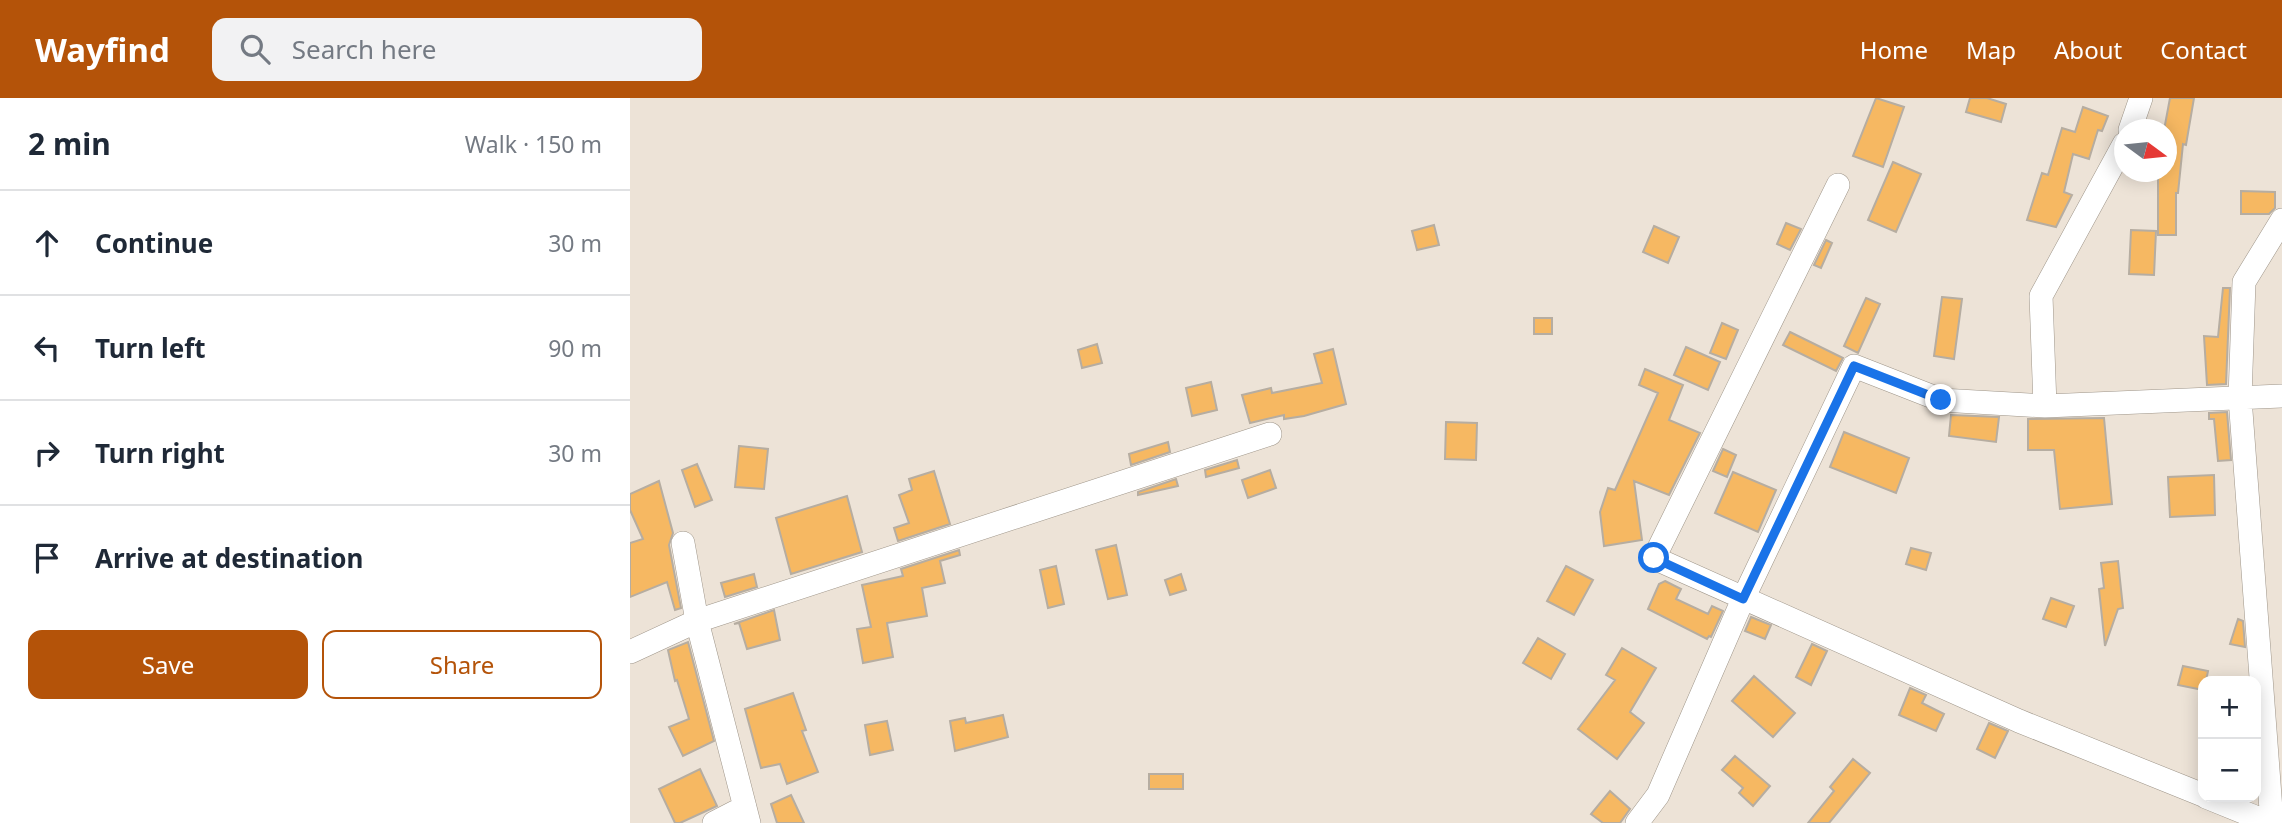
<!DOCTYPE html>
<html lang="en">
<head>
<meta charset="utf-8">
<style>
	:root { --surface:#fff; --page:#f2f2f3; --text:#1f2937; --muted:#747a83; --line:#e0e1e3; --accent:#b45309 }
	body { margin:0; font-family:"Noto Sans",sans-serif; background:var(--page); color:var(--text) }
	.controls { position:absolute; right:21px; bottom:21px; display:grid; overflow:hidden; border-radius:14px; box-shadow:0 4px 18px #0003 }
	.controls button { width:63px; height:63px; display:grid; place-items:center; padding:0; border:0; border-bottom:2px solid var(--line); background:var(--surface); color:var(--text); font:35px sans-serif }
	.compass { position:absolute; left:1484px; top:21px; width:63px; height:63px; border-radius:50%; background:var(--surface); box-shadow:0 4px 18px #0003; rotate:105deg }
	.stop { position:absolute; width:21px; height:21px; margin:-16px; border:5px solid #1a73e8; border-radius:50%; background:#fff }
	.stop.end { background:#1a73e8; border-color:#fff; box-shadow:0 2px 7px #0008 }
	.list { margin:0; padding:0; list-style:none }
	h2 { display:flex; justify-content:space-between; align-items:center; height:91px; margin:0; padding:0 28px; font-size:30px }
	h2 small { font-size:23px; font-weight:400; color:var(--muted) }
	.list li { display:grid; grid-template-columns:46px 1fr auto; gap:21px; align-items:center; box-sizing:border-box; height:105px; padding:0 28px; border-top:2px solid var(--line) }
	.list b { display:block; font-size:26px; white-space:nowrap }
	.list em { font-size:23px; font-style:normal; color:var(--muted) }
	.actions { display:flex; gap:14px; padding:21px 28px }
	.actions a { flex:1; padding:16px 0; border:2px solid var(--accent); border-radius:14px; text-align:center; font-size:24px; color:var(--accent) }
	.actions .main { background:var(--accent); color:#fff }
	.icon { flex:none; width:38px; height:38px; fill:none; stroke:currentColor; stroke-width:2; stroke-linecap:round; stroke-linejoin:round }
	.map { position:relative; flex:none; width:1652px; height:725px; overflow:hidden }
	header { display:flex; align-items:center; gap:42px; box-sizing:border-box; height:98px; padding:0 35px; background:var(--accent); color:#fff }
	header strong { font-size:33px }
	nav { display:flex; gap:38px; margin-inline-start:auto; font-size:24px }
	.search { width:490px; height:63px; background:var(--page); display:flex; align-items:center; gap:18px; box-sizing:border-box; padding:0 24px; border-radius:14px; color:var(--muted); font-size:26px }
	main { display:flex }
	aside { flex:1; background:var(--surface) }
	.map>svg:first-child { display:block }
	.building { fill:#f6b862; stroke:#b6ada1; stroke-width:2 }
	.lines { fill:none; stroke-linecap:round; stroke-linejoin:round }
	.street-casing { stroke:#9e9589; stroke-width:24 }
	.street { stroke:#fff; stroke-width:23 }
	.route { stroke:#1a73e8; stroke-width:9 }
</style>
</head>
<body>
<header>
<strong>Wayfind</strong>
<div class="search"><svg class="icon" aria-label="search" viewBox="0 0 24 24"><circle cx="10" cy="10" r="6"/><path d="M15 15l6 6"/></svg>Search here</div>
<nav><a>Home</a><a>Map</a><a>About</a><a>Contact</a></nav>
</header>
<main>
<aside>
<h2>2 min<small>Walk · 150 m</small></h2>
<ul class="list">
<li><svg class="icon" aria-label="ahead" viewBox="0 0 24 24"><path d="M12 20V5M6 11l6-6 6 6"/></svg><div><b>Continue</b></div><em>30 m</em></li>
<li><svg class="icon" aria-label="left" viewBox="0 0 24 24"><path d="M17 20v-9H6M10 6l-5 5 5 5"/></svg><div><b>Turn left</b></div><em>90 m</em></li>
<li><svg class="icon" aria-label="right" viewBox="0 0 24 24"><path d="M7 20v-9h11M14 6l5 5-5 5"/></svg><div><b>Turn right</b></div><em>30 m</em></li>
<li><svg class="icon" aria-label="arrive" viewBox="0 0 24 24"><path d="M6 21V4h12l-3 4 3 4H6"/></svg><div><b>Arrive at destination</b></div></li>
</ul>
<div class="actions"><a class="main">Save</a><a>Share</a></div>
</aside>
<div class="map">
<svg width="1652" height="725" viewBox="0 0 1652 725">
	<rect width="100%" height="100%" fill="#ede3d7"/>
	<path class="building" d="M1246,0L1274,9L1253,69L1223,58Z
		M1340,0H1357L1376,6L1371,24L1336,14Z
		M1540,0H1564L1556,47L1553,46L1548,95H1546V137H1528V74H1536V32H1534Z
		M1453,9L1478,18L1472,33L1468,32L1459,61L1443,56L1434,94L1442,97L1426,129L1397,122L1412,75L1418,77L1432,30L1445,34Z
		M1263,64L1291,76L1266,134L1238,122Z
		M1611,93L1645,94V110L1639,116H1611Z
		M1156,125L1171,131L1160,152L1147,146Z
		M804,127L809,147L787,152L782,133Z
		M1024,128L1049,139L1038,165L1013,154Z
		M1501,132L1526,133L1524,177L1499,176Z
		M1196,142L1202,145L1191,170L1184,167Z
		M1593,190H1600L1596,286L1577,287L1574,238L1588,239Z
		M1312,199L1332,201L1324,261L1304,258Z
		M1236,200L1250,206L1228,255L1214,248Z
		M904,220H922V236H904Z
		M1092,225L1108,232L1096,261L1080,255Z
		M1160,234L1213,260L1206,273L1153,247Z
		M467,246L472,265L452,270L448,252Z
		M1056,249L1090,264L1078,292L1044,277Z
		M703,251L716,306L674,318L654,321V317L620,325L612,297L641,290L642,295L692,285L684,256Z
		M1015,271L1053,287L1039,322L1070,335L1039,397L1004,383L1012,442L974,448L970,414L978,390L985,392L1028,295L1009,287Z
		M581,284L587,312L562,318L556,290Z
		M1597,314L1601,362L1588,363L1584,321H1579V315Z
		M1321,317L1369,319L1366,344L1319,338Z
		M1474,320L1482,406L1430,411L1424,352H1398V321Z
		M816,324L847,325L846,362L815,361Z
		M1214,334L1279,360L1266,395L1200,369Z
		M538,344L540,354L501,367L499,356Z
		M109,348L138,351L134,391L105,389Z
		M1093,351L1106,357L1097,379L1083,373Z
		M607,362L609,370L576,379L575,372Z
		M67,366L82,402L65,409L52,372Z
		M640,372L646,390L618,400L612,382Z
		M304,373L320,426L268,443L264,430L279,425L269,397L282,392L279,381Z
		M1103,374L1146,392L1128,434L1085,415Z
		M1584,377L1585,417L1540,419L1538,379Z
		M546,381L548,388L508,397V394Z
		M29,383L43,435L39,447L51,510L45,512L37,484L0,499V445L13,441L0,412V396Z
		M217,398L232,454L161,476L146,420Z
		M486,447L497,497L478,501L466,452Z
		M1281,450L1301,455L1296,472L1276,466Z
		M329,452L330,457L310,463L315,485L292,490L297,518L257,525L263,559L233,565L227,531L241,529L232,487L273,478L271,471Z
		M1488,463L1493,510L1488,511L1475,548L1469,491L1474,490L1471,465Z
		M426,468L434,506L418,510L410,472Z
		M936,468L963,482L944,517L917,503Z
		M124,476L127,489L95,499L91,485Z
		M551,476L556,492L540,497L535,482Z
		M1035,483L1051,491L1046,501L1078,516L1082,508L1093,513L1081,539L1079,538L1077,541L1018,511L1029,486Z
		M1421,500L1444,508L1436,529L1413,521Z
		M144,512L150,542L117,551L109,525L104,526Z
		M1121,519L1141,527L1135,541L1115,533Z
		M1608,521L1613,523L1615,549L1600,546Z
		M908,540L935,556L921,581L893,565Z
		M58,544L84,643L53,658L39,629L59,621L47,582L45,583L38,552Z
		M1182,546L1197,553L1181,587L1166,579Z
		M992,550L1026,570L1000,614L1014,625L987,661L948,631L985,582L976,577Z
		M1553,568L1578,573L1576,583H1573V592L1548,587Z
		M1124,578L1165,615L1143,639L1102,603Z
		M1280,590L1296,597L1292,605L1314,616L1306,633L1269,617Z
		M163,595L176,632L172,633L188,674L157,686L150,666L131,670L115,611Z
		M373,617L378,639L325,653L320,623L335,620L336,625Z
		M257,623L263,652L240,657L235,627Z
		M1359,625L1378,633L1365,660L1347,651Z
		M1105,658L1140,688L1123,708L1109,695L1113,690L1092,672Z
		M1223,661L1240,675L1199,725H1178L1204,693L1200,689Z
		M70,671L87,708L50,725H45L29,691Z
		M519,676H553V691H519Z
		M980,693L1000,711L990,725H973L961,716Z
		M161,697L174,725H147L141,706Z"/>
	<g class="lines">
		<defs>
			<path id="street" d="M1500,32L1511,0
				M1208,87L1024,460L1389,623L1573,697
				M1415,308L1411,198L1494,46
				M53,445L67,523L119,725
				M0,554L67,523L640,336
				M1576,699L1640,725
				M84,725L115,709
				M1007,725L1028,697L1113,501L1224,268L1311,302L1415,308L1652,298
				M1642,725L1610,300L1614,184L1652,122"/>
		</defs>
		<use href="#street" class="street-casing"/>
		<use href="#street" class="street"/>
	</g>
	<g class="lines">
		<path class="route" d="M1024,460L1113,501L1224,268L1311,302"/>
	</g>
</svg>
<div class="controls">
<button>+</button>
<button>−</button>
</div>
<svg class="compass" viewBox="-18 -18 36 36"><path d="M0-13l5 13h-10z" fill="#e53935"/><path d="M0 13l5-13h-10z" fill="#747a83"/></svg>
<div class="stop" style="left:1024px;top:460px"></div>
<div class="stop end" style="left:1311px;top:302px"></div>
</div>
</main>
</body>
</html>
